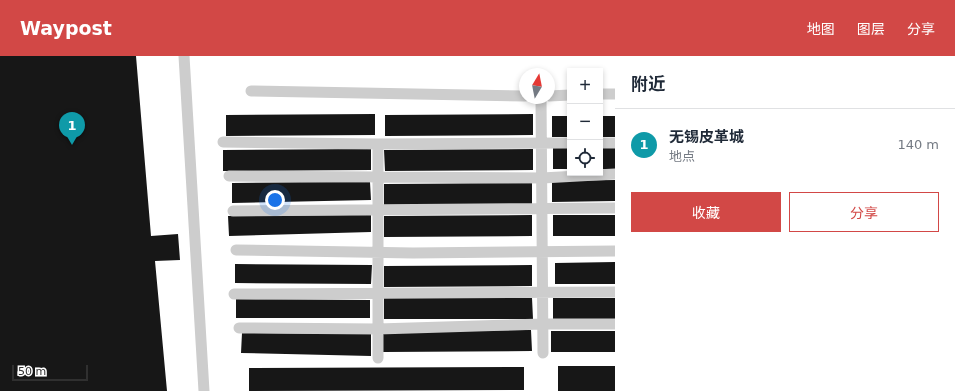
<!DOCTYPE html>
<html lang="zh">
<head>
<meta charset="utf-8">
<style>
	:root { --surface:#fff; --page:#f2f2f3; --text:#1f2937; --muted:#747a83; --line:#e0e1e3; --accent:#d24846 }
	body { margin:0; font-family:"DejaVu Sans","Noto Sans SC",sans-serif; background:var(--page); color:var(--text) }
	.controls { position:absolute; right:12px; top:12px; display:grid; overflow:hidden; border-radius:0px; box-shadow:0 2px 6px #0003 }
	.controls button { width:36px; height:36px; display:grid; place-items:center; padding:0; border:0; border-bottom:1px solid var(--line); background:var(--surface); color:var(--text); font:20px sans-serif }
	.compass { position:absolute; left:519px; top:12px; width:36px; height:36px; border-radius:50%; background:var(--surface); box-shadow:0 2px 6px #0003; rotate:10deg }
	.scale { position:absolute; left:12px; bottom:10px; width:76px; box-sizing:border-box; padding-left:4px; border:2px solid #303030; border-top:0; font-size:11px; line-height:14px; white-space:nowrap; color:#303030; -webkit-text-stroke:3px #fff; paint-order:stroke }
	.you { position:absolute; left:275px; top:144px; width:14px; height:14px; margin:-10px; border:3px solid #fff; border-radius:50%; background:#1a73e8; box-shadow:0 0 0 6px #1a73e833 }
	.badge { display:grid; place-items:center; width:26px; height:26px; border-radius:50%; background:var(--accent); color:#fff; font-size:13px; font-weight:700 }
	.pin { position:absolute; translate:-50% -33px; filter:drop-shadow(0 1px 2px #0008) }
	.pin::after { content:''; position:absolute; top:21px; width:14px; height:12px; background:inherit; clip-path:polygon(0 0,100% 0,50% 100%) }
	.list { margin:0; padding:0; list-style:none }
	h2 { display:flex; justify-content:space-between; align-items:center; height:52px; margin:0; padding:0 16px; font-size:17px }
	h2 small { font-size:13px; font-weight:400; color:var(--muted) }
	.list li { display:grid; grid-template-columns:26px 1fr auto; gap:12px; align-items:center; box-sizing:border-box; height:72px; padding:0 16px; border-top:1px solid var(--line) }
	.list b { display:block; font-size:15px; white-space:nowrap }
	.list p { margin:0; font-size:13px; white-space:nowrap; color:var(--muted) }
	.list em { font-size:13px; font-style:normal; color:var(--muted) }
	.actions { display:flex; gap:8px; padding:12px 16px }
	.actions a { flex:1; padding:9px 0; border:1px solid var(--accent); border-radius:0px; text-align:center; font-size:14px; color:var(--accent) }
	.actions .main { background:var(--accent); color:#fff }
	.icon { flex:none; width:22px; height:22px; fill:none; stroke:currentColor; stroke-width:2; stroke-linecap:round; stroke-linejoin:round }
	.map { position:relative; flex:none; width:615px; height:335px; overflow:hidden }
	header { display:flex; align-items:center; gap:24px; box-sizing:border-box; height:56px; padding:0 20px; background:var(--accent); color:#fff }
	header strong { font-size:19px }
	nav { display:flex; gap:22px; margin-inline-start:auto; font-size:14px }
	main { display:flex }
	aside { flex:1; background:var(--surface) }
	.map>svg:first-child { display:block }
	.building { fill:#171717 }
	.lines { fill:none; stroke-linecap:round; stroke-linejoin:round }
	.minor { stroke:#cdcdcd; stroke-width:11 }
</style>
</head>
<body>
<header>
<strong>Waypost</strong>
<nav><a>地图</a><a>图层</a><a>分享</a></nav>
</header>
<main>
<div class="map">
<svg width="615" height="335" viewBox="0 0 615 335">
	<rect width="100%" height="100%" fill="#fff"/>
	<path class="building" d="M0,0H136L151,180L178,178L180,204L155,205L167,335H0Z
		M375,58V79L226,80V59Z
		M533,58V79L385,80V59Z
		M552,60H570V81H552Z
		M600,60H615V81H600Z
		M553,92H570V113H553Z
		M600,92H615V113H600Z
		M371,93V114L223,115V94Z
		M533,93V114L385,115L384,94Z
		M615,124V145L552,146V125Z
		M370,126L371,144L232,147V127Z
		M532,127V148L384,149V128Z
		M371,159V176L229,180L228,160Z
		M532,159V180L384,181V160Z
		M553,159H615V180H553Z
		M615,206V228H555V207Z
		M235,208L372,209L371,228L235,227Z
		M532,209V230L384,231V210Z
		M384,242H532L533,263H384Z
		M553,242H615V263H553Z
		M236,243L370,244V262H236Z
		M531,274L532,295L383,296V275Z
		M551,275H615V296H551Z
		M242,277L371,278V300L241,297Z
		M558,310H615V335H558Z
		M524,311V334L249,335V312Z"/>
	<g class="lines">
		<path class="minor" d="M184,0L204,335
			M251,35L525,40
			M600,38H615
			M549,40L570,39
			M541,42L543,297
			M223,86L378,88L570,87
			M600,87H615
			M378,88V302
			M229,120L542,122L615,118
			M233,155L615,152
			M236,194L413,197L615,195
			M234,238L615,236
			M239,272L378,273L543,268H615"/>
	</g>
</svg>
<div class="controls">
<button>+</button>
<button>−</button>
<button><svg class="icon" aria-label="locate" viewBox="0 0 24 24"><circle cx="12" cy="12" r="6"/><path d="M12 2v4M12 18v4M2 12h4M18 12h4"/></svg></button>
</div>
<svg class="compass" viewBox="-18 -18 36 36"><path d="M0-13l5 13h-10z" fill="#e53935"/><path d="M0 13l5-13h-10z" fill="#747a83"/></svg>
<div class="scale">50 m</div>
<div class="you"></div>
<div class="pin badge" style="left:72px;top:89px;background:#0f9aa8">1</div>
</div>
<aside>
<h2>附近<small></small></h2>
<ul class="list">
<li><span class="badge" style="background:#0f9aa8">1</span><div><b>无锡皮革城</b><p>地点</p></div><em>140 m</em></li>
</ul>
<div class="actions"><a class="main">收藏</a><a>分享</a></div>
</aside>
</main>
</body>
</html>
